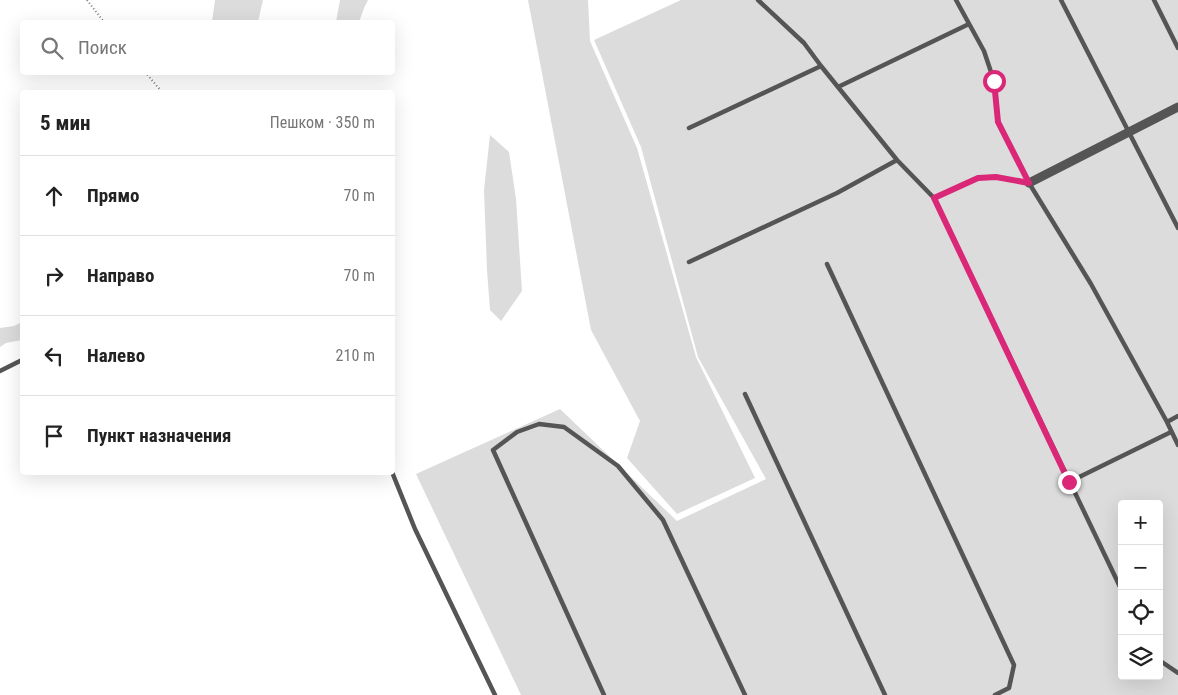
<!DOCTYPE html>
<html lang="ru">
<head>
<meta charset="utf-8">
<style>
	:root { --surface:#fff; --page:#f2f2f2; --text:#222; --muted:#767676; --line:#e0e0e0 }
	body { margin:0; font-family:"Roboto Condensed",sans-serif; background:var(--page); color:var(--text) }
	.controls { position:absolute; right:15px; bottom:15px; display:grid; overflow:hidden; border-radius:5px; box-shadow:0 5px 20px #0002 }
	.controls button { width:45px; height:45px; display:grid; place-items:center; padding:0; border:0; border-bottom:1px solid var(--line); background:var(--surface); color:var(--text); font:25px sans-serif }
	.stop { position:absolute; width:15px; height:15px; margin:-11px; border:4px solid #db2777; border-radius:50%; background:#fff }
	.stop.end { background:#db2777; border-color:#fff; box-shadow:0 1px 5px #0008 }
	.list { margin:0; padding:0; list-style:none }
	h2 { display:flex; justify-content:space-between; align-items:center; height:65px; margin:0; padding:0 20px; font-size:21px }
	h2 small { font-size:16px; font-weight:400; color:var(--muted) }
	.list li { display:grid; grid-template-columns:32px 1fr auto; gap:15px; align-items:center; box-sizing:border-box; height:80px; padding:0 20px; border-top:1px solid var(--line) }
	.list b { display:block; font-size:19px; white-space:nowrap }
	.list em { font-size:16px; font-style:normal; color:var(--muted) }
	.icon { flex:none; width:28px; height:28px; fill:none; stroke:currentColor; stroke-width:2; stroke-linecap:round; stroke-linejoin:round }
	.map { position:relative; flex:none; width:1178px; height:695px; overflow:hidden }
	.search { position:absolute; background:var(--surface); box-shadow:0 5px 20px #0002; left:20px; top:20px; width:375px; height:55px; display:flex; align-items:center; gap:12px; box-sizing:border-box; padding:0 18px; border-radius:5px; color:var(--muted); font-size:19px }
	.panel { position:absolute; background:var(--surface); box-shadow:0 5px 20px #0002; left:20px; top:90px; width:375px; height:385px; border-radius:5px }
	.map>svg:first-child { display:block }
	.green { fill:#dcdcdc; fill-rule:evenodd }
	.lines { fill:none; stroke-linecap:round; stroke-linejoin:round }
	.path { stroke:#777; stroke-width:2; stroke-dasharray:1 2.5; stroke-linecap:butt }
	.lane { stroke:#555; stroke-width:4.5 }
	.street { stroke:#555; stroke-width:9 }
	.route { stroke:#db2777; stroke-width:6 }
</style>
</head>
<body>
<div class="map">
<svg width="1178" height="695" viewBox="0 0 1178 695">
	<rect width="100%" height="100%" fill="#fff"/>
	<path class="green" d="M215,0H263L258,22H212Z
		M340,0H368L364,8L359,22H336Z
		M528,0H588L590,41L637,148L696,357L755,478L677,514L627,458L640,421L591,330Z
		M681,0H1178V695H521L416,474L560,409L677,521L766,479L698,357L641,147L594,40ZM1122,504H1159V676H1122Z
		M490,135L509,152L516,199L522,291L501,321L490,310L487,270L484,190Z
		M22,322V340L6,343L0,347V328L14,326Z"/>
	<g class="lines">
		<path class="path" d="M87,0L104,22
			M145,72L162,92"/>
		<path class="lane" d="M758,0L804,43L821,66L897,160L934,198L1122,591
			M956,0L984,51L994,81L998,122L1029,183L1091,284L1167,422L1178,445
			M1061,0L1178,228
			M1154,0L1178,48
			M838,87L969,24
			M689,128L821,66
			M934,198L978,178L995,177L1029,183
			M689,262L837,193L897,160
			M827,264L1014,665L1009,688L995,695
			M0,371L22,360
			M745,394L885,695
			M1167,422L1178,416
			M392,472L415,529L495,695
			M1069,482L1171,432
			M1159,660L1178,673
			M604,695L493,450L517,432L539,424L564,427L618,466L663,520L745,695"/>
		<path class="street" d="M1029,183L1178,107"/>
	</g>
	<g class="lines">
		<path class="route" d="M994,81L998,122L1029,183L996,177L978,178L934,198L1069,482"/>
	</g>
</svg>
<div class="controls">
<button>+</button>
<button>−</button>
<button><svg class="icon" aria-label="locate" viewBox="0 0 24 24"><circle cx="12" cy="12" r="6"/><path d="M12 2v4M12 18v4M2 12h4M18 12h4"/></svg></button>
<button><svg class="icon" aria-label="layers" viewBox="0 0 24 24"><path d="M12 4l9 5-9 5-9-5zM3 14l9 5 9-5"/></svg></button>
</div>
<div class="stop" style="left:994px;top:81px"></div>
<div class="stop end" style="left:1069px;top:482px"></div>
<div class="search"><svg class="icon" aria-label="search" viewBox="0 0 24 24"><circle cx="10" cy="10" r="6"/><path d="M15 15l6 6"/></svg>Поиск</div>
<section class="panel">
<h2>5 мин<small>Пешком · 350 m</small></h2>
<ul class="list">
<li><svg class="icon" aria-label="ahead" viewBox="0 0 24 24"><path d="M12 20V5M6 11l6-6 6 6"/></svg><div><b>Прямо</b></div><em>70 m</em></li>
<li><svg class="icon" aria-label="right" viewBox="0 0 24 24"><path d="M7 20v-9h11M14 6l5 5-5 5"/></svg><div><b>Направо</b></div><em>70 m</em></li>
<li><svg class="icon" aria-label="left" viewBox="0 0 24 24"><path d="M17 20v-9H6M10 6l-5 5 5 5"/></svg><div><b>Налево</b></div><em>210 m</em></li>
<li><svg class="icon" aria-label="arrive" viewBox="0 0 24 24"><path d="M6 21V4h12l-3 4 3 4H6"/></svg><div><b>Пункт назначения</b></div></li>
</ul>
</section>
</div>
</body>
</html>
